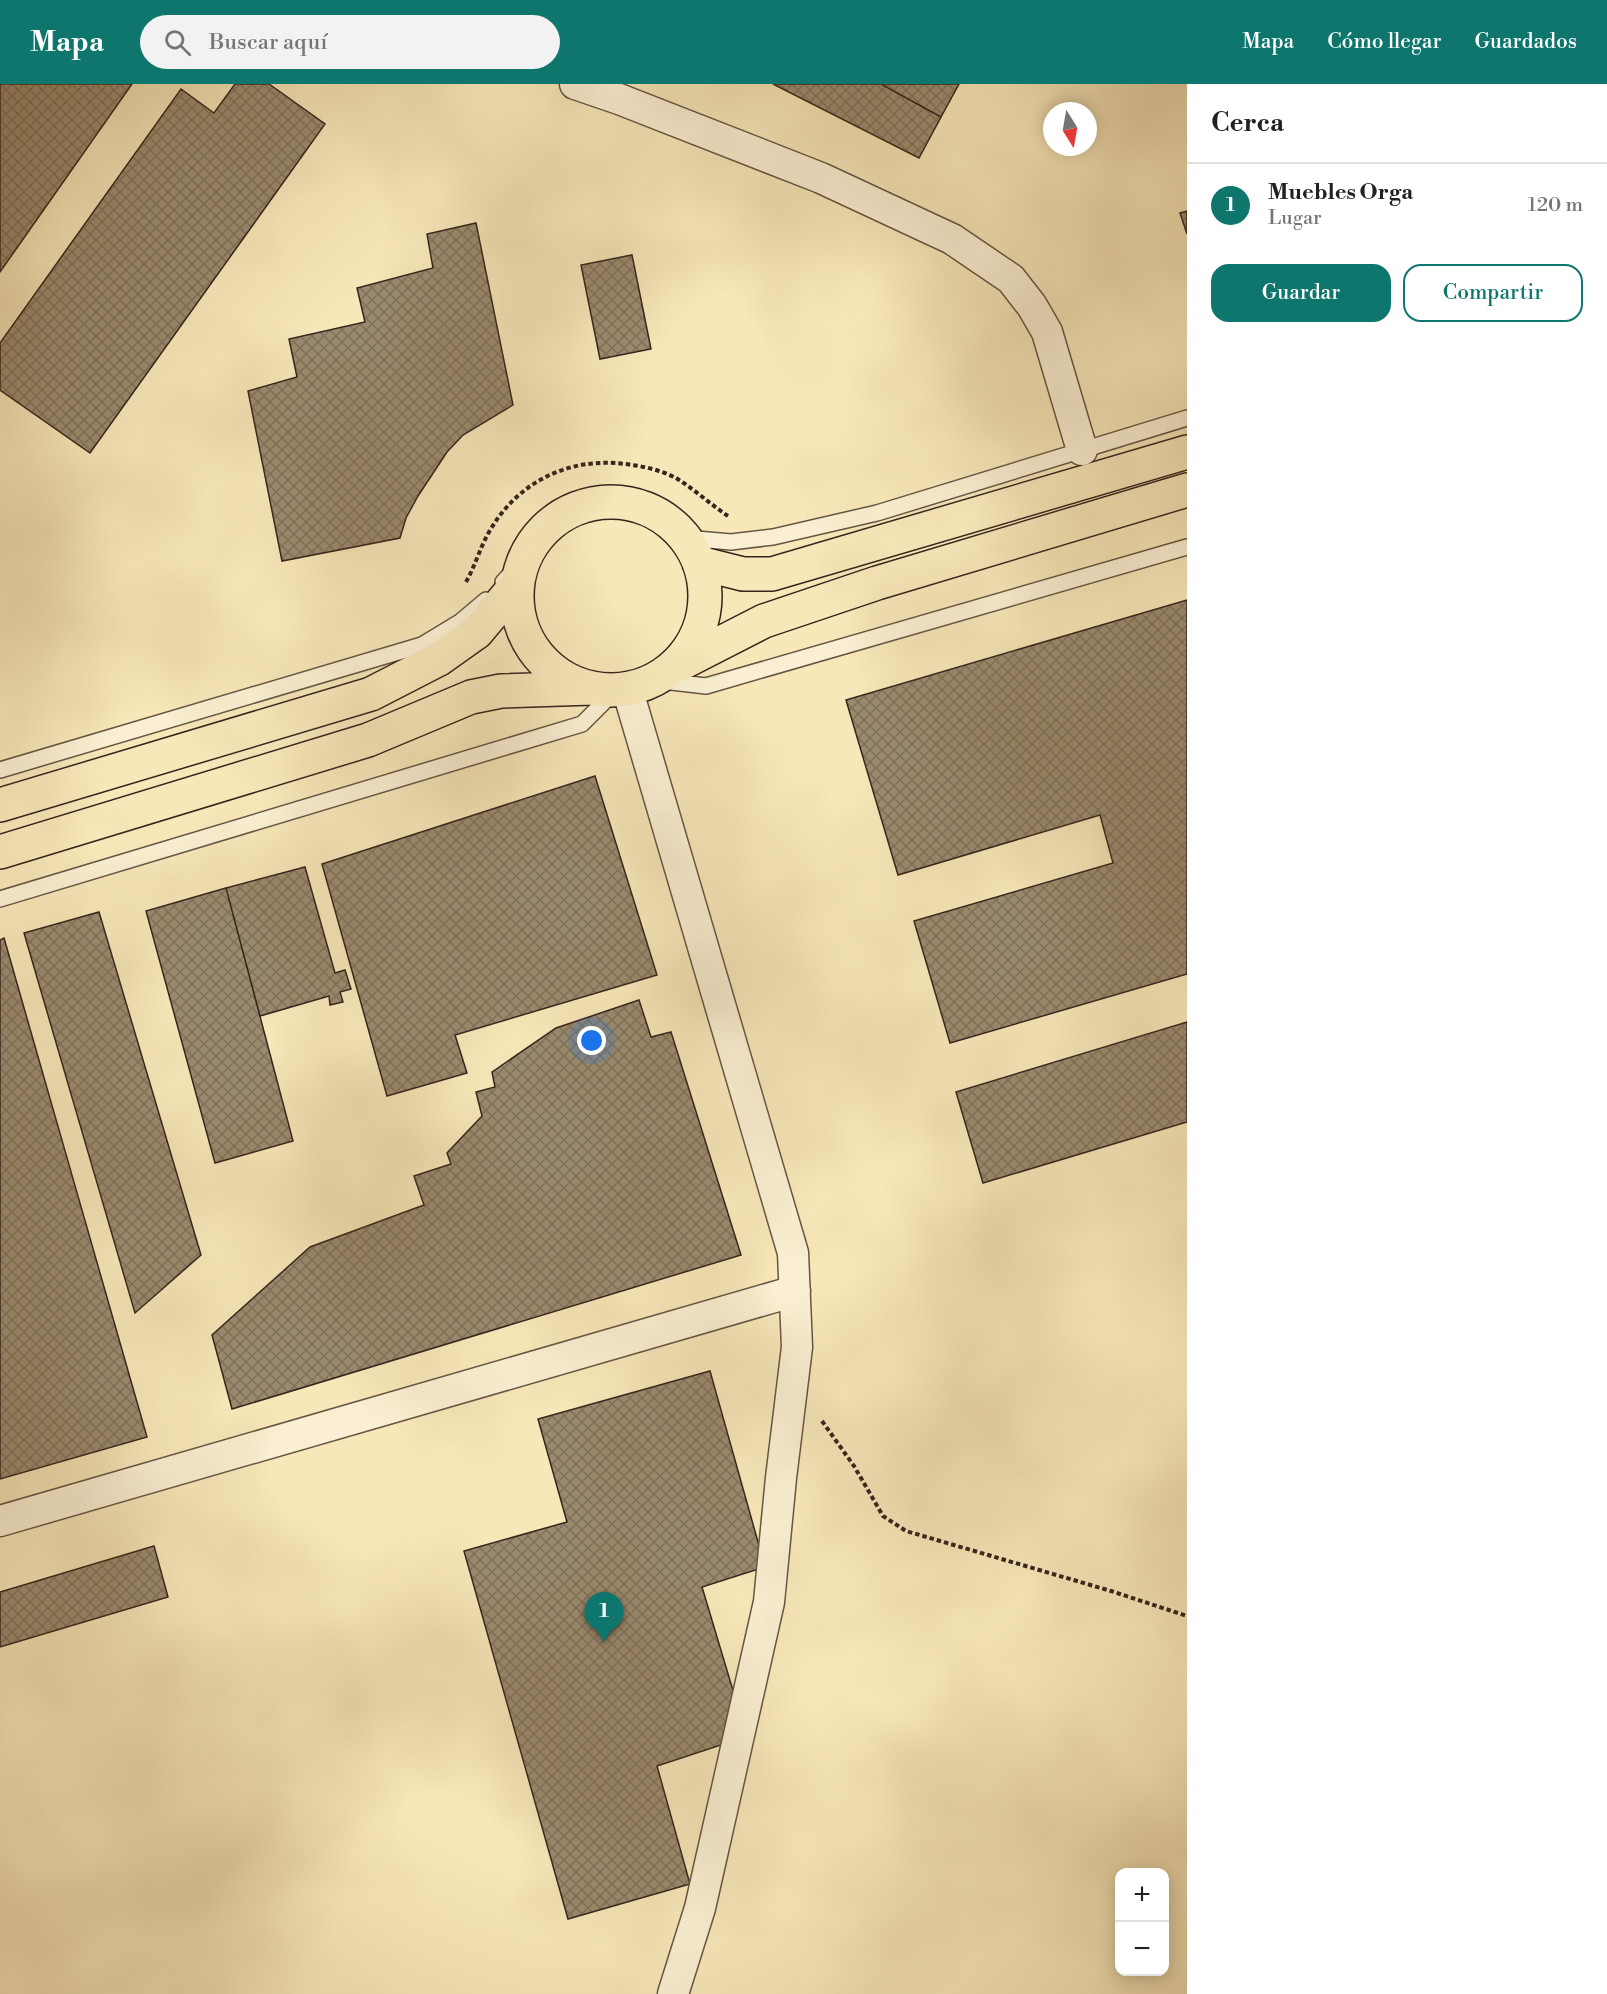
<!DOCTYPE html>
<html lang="es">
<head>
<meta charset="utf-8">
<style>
	:root { --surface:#fff; --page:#f2f2f2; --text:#202124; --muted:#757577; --line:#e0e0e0; --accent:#0f766e }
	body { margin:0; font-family:"Libre Bodoni",serif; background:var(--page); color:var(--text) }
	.controls { position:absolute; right:18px; bottom:18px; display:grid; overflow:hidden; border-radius:12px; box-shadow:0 3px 15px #0003 }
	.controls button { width:54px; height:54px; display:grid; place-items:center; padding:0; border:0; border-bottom:2px solid var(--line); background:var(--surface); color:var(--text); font:30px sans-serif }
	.compass { position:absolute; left:1043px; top:18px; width:54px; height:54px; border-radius:50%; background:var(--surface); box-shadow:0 3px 15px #0003; rotate:169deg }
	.you { position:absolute; left:592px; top:957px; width:21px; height:21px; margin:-15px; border:4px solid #fff; border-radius:50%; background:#1a73e8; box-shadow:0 0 0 9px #1a73e833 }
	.badge { display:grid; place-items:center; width:39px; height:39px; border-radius:50%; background:var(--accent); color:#fff; font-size:20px; font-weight:700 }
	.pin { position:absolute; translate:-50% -50px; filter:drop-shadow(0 2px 3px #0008) }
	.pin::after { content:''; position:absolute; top:32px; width:21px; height:18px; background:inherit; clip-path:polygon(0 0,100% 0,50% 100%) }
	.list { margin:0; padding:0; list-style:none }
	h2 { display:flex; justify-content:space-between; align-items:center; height:78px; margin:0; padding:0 24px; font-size:26px }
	h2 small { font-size:20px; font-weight:400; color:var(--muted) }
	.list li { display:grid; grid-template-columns:39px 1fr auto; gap:18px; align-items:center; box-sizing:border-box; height:84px; padding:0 24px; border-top:2px solid var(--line) }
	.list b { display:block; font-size:22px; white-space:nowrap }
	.list p { margin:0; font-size:20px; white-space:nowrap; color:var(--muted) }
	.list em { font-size:20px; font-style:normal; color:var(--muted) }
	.actions { display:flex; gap:12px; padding:18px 24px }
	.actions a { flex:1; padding:14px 0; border:2px solid var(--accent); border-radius:18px; text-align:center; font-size:21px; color:var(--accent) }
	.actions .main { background:var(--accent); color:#fff }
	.icon { flex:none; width:33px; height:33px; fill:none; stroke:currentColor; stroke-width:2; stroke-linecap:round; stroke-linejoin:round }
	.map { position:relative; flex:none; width:1187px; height:1910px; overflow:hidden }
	header { display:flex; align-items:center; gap:36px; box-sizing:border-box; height:84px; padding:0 30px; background:var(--accent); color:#fff }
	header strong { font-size:28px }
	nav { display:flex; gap:33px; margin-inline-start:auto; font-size:21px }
	.search { width:420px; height:54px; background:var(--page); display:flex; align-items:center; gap:15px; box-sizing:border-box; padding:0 21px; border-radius:33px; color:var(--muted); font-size:22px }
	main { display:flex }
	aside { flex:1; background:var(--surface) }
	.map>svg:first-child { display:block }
	.building { fill:url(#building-cross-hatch); stroke:#35251c; stroke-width:1.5 }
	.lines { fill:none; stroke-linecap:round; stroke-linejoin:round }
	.service-casing { stroke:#665643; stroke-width:18 }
	.minor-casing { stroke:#665643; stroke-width:33 }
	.primary-casing { stroke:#35251c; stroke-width:36 }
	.path { stroke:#35251c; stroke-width:4; stroke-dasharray:4.5 3; stroke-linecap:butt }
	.service { stroke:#faefd2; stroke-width:15 }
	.minor { stroke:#faefd2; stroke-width:30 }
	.primary { stroke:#f7e7b9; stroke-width:33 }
</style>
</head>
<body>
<header>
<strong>Mapa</strong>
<div class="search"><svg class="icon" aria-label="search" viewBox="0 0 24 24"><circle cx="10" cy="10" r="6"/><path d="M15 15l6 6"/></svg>Buscar aquí</div>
<nav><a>Mapa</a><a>Cómo llegar</a><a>Guardados</a></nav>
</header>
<main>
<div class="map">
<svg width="1187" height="1910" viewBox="0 0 1187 1910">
	<defs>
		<pattern id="building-cross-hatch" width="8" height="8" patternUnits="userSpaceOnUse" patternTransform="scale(1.5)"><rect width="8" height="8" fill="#9a8a6e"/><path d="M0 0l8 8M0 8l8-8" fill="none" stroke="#7e715a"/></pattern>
	</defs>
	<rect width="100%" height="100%" fill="#f7e7b9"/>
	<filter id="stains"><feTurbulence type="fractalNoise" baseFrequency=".00333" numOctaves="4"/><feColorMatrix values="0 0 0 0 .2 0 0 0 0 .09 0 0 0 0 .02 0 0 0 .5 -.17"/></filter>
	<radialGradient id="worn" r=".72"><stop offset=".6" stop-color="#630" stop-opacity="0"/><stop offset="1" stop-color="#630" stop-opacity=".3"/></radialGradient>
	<path class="building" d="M0,0H132L0,188Z
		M235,0H269L325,40L90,369L0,306V259L181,5L214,29Z
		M773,0H881L941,33L919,74Z
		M881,0H959L941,33Z
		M1187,127V150L1180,129Z
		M476,139L513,321L463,351L447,368L418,412L406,434L400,454L282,477L248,307L297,293L289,255L365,238L357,204L433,184L427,150Z
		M632,171L651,265L600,275L581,181Z
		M1187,516V890L950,959L914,837L1113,779L1100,731L898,791L846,616Z
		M595,692L657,891L455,951L467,989L387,1012L322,780Z
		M305,783L335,889L345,886L351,905L340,908L343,918L330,921L329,912L260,932L226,804Z
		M226,804L293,1057L215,1079L146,827Z
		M99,828L201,1171L135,1229L24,849Z
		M4,854L147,1353L0,1395V856Z
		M639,916L651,953L671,948L741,1171L232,1325L212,1251L310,1163L424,1121L414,1092L451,1080L447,1069L482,1032L476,1008L495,1003L492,988L556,944Z
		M1187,938V1038L983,1099L956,1008Z
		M710,1287L765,1483L702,1503L735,1613L724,1660L657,1682L690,1800L568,1835L464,1467L567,1438L538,1335Z
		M154,1462L168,1513L0,1563V1508Z"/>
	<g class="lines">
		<defs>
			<path id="service" d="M685,454L731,458L773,453L877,429L1187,334
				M503,498L525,474
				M654,596L706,602L1187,463
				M0,686L422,561L460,538L486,516
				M0,815L582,640L617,605"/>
			<path id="minor" d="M575,0L619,15L821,94L952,155L1011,195L1032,222L1047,248L1082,366
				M627,604L793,1169L797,1263L781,1394L769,1518L700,1824L673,1910
				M0,1437L795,1207"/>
			<path id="primary" d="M517 512a94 94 0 1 1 188 0a94 94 0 1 1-188 0Z
				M699,479L743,490H772L1187,368
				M680,580L764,537L877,499L1187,406
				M0,721L371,610L439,575L477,548L517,500
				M0,768L368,656L471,613L501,607L592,604"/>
		</defs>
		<use href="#service" class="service-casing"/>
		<use href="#minor" class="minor-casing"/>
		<use href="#primary" class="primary-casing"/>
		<path class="path" d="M466,498C475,482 480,464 489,448C519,395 574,371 632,381C647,383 663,387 676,394C694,405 710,420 728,432
			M822,1337L854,1382L883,1432L906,1447L1111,1507L1187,1532"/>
		<use href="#service" class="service"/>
		<use href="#minor" class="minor"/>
		<use href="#primary" class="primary"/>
	</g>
	<rect width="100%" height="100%" filter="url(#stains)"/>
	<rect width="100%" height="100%" fill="url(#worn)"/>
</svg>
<div class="controls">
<button>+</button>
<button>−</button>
</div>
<svg class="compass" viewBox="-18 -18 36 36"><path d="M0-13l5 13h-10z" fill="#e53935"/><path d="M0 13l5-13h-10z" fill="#757577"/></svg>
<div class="you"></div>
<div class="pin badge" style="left:604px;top:1558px">1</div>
</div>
<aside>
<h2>Cerca<small></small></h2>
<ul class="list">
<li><span class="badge">1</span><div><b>Muebles Orga</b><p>Lugar</p></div><em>120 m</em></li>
</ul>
<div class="actions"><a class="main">Guardar</a><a>Compartir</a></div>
</aside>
</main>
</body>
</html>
